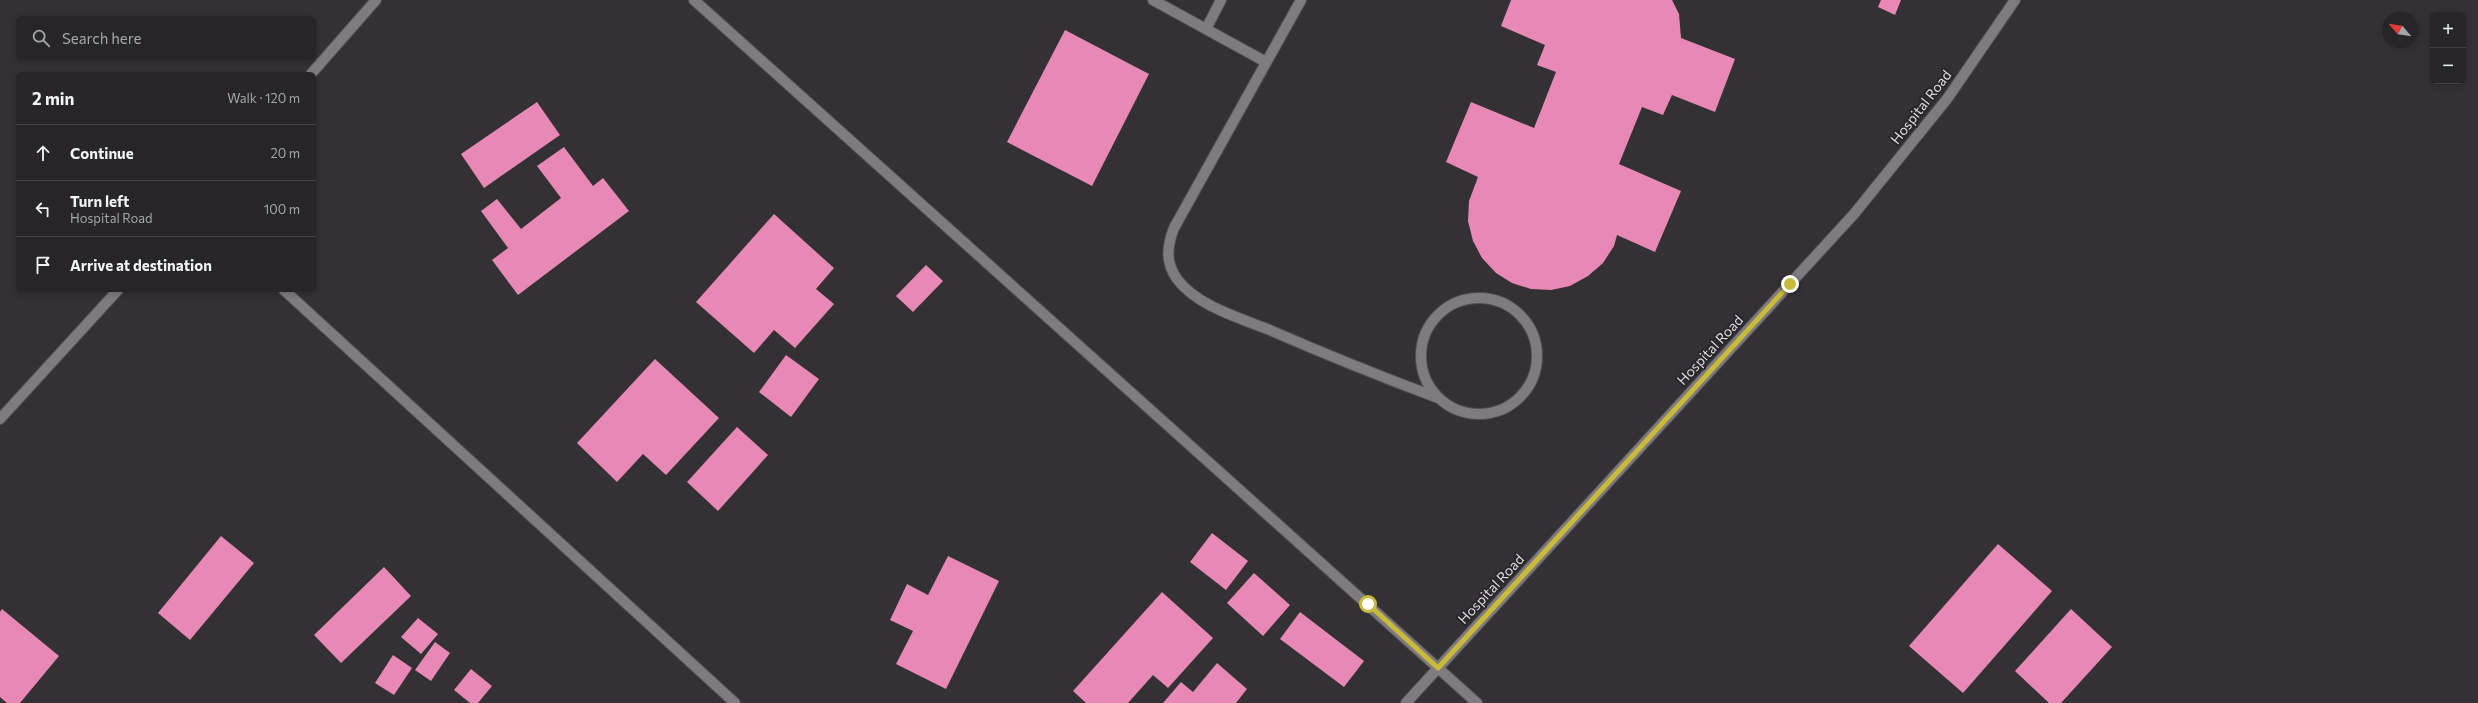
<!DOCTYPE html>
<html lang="en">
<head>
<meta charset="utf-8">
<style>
	:root { --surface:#272527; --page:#333133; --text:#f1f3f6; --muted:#a4a5a7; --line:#434244 }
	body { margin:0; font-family:Commissioner,sans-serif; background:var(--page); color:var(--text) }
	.controls { position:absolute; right:12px; top:12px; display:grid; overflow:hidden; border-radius:6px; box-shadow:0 2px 6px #0003 }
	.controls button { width:36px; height:36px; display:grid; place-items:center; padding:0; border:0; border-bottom:1px solid var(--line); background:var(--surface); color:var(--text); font:20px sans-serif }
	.compass { position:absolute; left:2382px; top:12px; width:36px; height:36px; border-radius:50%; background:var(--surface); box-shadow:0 2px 6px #0003; rotate:299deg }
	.stop { position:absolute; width:12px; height:12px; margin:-9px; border:3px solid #caba3a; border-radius:50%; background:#fff }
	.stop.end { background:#caba3a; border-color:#fff; box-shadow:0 1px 4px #0008 }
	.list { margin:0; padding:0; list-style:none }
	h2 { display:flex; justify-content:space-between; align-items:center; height:52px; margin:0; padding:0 16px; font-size:17px }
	h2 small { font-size:13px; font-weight:400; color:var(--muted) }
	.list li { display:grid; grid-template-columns:26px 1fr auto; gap:12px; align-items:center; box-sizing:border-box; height:56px; padding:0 16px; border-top:1px solid var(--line) }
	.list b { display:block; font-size:15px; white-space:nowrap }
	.list p { margin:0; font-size:13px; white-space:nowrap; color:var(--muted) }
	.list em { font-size:13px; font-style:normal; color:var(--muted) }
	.icon { flex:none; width:22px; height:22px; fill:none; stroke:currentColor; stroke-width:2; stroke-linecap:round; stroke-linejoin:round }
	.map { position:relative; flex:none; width:2478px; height:703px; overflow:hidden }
	.search { position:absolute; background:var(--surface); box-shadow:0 2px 6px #0003; left:16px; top:16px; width:300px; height:44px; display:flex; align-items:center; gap:10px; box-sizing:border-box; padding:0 14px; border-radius:6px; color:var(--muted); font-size:15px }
	.panel { position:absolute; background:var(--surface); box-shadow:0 2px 6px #0003; left:16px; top:72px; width:300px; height:220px; border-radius:6px }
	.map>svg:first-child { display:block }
	.building { fill:#e788b5 }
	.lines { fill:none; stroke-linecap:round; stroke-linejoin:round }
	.minor-casing { stroke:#525053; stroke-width:12 }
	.minor { stroke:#7f7c7f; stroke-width:10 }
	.route { stroke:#caba3a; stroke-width:5 }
	.labels { text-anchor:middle; stroke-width:4; stroke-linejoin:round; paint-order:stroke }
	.street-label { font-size:14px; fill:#dfdddf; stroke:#2a272a }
</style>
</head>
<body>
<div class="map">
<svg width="2478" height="703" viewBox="0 0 2478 703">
	<rect width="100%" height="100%" fill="#343134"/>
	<path class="building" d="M1511,0H1672L1679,14L1681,38L1735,59L1715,112L1672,95L1663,115L1642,107L1619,164L1681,191L1655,252L1617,235L1614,246L1603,263L1588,276L1570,286L1551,290L1531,289L1512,283L1496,273L1482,258L1473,241L1468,221L1469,201L1478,177L1446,162L1471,102L1534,128L1556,72L1537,65L1545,45L1501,26Z
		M1881,0H1901L1895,15L1878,7Z
		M1065,30L1149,74L1092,186L1007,142Z
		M537,102L560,135L484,188L461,154Z
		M564,147L593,186L603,178L629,211L518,295L492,260L508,248L481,211L497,199L521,229L561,198L537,166Z
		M774,214L834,268L816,289L834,304L795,348L774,330L754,353L696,302Z
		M926,265L943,281L913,312L896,296Z
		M786,355L819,379L791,417L759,392Z
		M655,359L719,418L666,475L643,454L617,482L577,443Z
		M737,427L768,455L718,511L687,482Z
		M1212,533L1248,561L1226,590L1190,562Z
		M221,536L254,563L190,640L158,613Z
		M1998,544L2052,591L1963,693L1909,646Z
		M948,556L999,581L946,689L896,664L913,631L890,620L907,584L928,595Z
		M384,567L411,596L341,663L314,635Z
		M1254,573L1290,605L1263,636L1227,603Z
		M1162,592L1213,638L1168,688L1153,675L1128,703H1086L1073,691Z
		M2,609L59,656L20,703H7L0,697V612Z
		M2071,609L2112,647L2061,703H2049L2015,671Z
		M1300,612L1364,661L1344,687L1280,639Z
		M418,618L438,634L421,654L401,637Z
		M435,642L450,653L431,681L415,670Z
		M393,655L412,668L394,695L375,683Z
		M1217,663L1247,689L1236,703H1163L1181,682L1193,692Z
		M471,669L492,686L478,703H470L454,690Z"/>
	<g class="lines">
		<defs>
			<path id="minor" d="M694,0L1477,703
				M1153,0L1266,62
				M1301,0L1174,228C1167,246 1165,262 1177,279C1198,307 1241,318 1272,331C1327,355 1382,377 1438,398
				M1206,29L1221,0
				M311,74L376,0
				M284,290L735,703
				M1421 356a58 58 0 1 1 116 0a58 58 0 1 1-116 0Z
				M0,419L118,290
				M1406,703L1854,214L1947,99L2015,0"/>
		</defs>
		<use href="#minor" class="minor-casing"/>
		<use href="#minor" class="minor"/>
	</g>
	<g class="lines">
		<path class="route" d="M1368,604L1438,668L1790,284"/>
	</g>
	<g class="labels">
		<g class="street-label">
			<text transform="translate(1921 107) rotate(-52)" y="5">Hospital Road</text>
			<text transform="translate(1710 350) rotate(-47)" y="5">Hospital Road</text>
			<text transform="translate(1491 589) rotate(-47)" y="5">Hospital Road</text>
		</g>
	</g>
</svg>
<div class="controls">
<button>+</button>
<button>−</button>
</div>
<svg class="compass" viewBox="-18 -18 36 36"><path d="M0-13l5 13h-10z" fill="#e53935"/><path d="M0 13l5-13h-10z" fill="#a4a5a7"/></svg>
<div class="stop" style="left:1368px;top:604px"></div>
<div class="stop end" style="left:1790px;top:284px"></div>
<div class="search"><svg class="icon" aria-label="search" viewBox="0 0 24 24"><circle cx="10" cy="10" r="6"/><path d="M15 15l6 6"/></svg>Search here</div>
<section class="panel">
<h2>2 min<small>Walk · 120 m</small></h2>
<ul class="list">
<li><svg class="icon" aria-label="ahead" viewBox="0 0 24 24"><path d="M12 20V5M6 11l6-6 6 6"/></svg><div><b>Continue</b></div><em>20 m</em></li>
<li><svg class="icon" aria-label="left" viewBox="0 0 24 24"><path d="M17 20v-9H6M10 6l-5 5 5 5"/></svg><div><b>Turn left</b><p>Hospital Road</p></div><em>100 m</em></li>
<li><svg class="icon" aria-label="arrive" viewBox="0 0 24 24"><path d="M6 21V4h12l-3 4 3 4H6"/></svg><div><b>Arrive at destination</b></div></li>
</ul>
</section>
</div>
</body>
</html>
